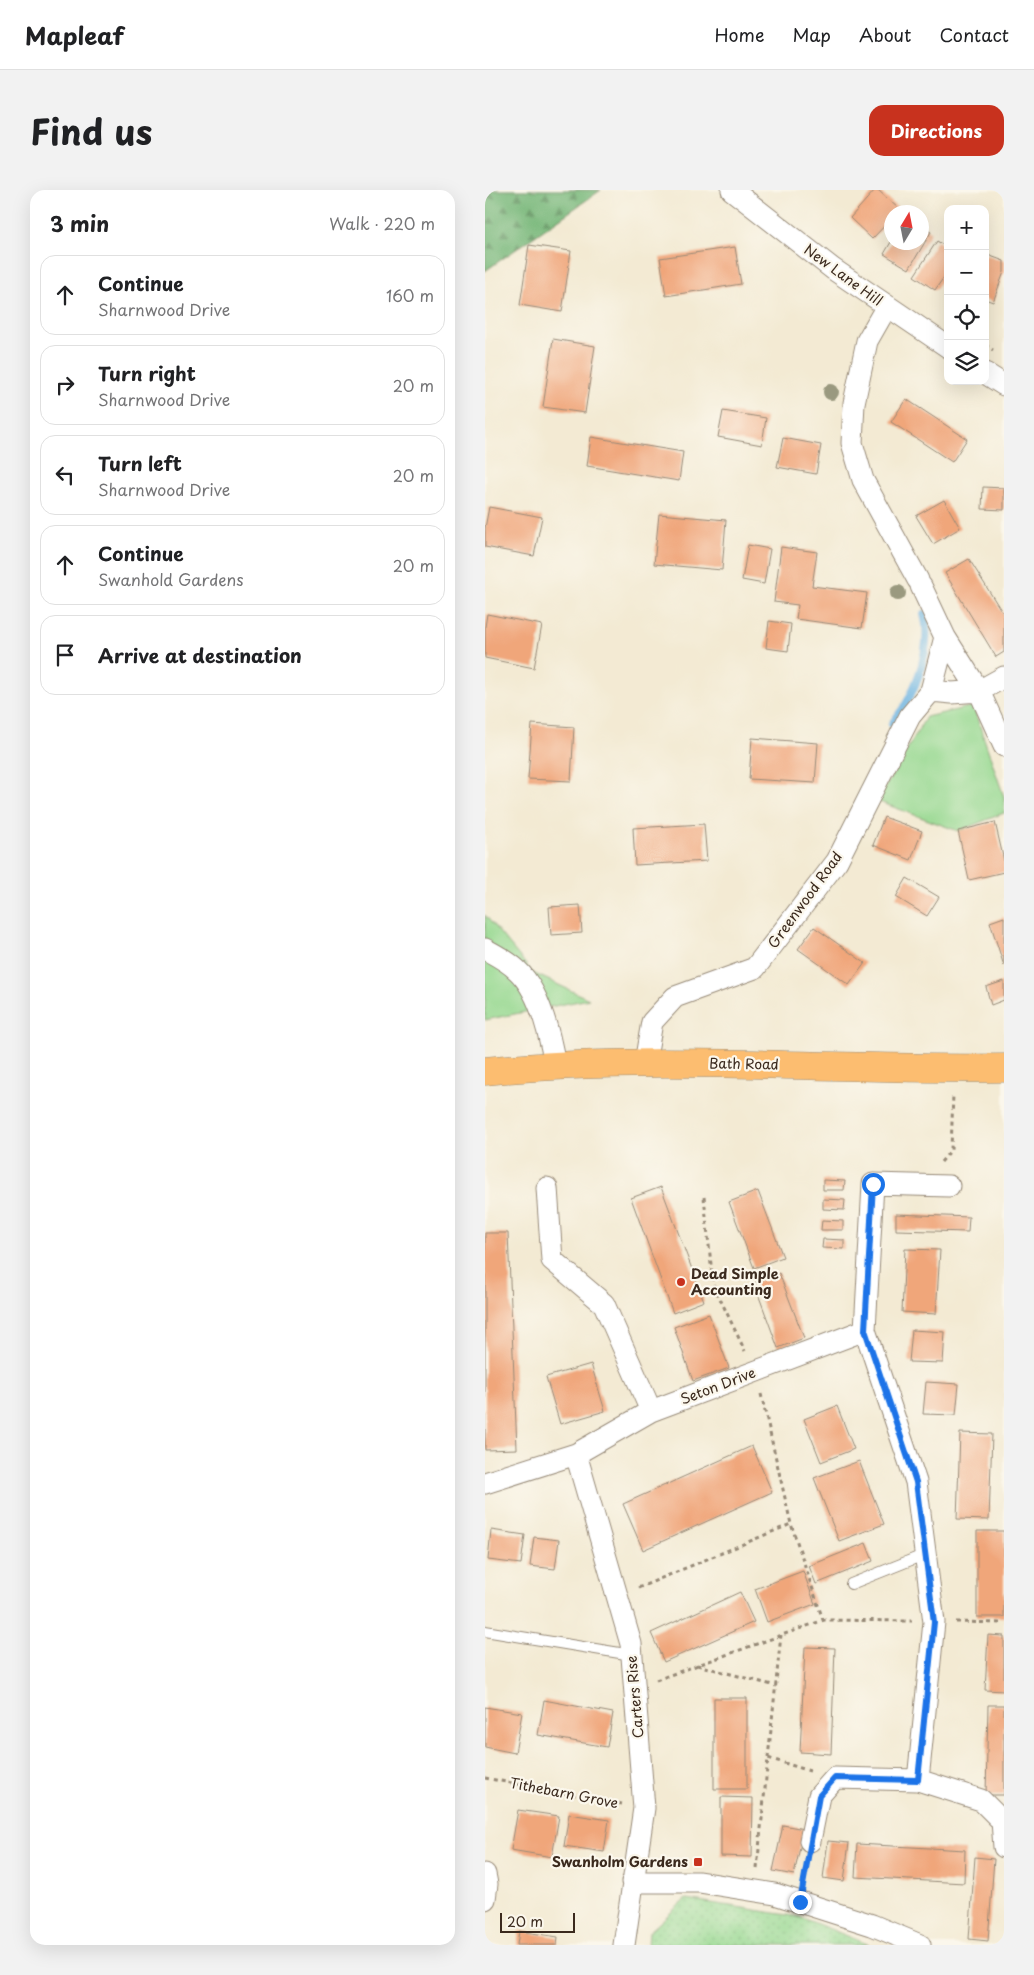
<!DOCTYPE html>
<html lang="en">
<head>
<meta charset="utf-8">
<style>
	:root { --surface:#fff; --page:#f2f2f2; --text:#202124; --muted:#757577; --line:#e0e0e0; --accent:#c8321e }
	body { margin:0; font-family:"Playpen Sans",sans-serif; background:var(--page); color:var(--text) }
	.controls { position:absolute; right:15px; top:15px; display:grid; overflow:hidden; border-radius:10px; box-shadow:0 5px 20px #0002 }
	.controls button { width:45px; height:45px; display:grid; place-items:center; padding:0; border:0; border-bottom:1px solid var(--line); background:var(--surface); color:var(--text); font:25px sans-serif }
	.compass { position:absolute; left:399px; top:15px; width:45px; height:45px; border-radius:50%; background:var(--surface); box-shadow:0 5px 20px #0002; rotate:10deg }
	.scale { position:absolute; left:15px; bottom:12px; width:75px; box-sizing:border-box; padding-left:5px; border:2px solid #3b2a1e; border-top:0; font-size:14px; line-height:18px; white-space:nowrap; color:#3b2a1e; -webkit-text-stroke:4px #fbf7ec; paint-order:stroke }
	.stop { position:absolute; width:15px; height:15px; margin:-11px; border:4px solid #1a73e8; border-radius:50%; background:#fff }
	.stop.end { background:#1a73e8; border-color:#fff; box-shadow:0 1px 5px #0008 }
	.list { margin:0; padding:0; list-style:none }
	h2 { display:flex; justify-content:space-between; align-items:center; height:65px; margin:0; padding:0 20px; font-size:21px }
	h2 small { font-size:16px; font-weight:400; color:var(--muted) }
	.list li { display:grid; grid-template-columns:32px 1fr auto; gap:15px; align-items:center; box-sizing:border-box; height:80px; margin:0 10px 10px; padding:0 10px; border:1px solid var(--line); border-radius:15px }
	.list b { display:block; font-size:19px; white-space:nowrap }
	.list p { margin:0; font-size:16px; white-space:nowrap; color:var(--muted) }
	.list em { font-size:16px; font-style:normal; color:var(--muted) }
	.icon { flex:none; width:28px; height:28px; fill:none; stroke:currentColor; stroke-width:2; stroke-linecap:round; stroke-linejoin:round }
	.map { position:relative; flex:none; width:519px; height:1755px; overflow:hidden; border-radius:15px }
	header { display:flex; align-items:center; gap:30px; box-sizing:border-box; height:70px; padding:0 25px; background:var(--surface); border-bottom:1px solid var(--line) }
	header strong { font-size:24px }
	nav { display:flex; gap:28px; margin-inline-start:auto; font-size:18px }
	.intro { display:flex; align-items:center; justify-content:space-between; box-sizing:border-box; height:120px; padding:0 30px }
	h1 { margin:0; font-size:35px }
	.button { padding:12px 22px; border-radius:15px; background:var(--accent); color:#fff; font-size:18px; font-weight:700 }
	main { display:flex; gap:30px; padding:0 30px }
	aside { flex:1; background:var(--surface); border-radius:15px; box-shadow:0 5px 20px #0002 }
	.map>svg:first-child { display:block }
	.grass { fill:#96d890; stroke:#688157 }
	.forest { fill:url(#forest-firs); stroke:#5a714c }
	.park { fill:url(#park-dots); stroke:#688157 }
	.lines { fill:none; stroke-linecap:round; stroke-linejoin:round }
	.stream { stroke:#6ab3e2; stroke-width:8 }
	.building { fill:#f0a67a }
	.service-casing { stroke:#978a78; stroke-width:12 }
	.minor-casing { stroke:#978a78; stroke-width:23 }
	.primary-casing { stroke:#978a78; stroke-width:29 }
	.path { stroke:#978a78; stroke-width:3; stroke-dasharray:4 4; stroke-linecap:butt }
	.service { stroke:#fff; stroke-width:10 }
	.minor { stroke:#fff; stroke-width:21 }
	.primary { stroke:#fcbd6f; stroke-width:28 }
	.tree { fill:#9a997f }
	.route { stroke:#1a73e8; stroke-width:6 }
	.poi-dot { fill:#c8321e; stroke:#fbf7ec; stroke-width:2 }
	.labels { text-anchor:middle; stroke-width:4.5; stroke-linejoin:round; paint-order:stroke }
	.street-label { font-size:14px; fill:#3b2a1e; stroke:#fbf7ec }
	.poi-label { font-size:14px; font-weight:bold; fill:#3b2a1e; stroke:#fbf7ec; text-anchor:start }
</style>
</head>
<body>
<header>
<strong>Mapleaf</strong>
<nav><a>Home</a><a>Map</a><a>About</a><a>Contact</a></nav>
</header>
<div class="intro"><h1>Find us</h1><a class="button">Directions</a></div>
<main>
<aside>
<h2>3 min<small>Walk · 220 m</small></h2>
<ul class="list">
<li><svg class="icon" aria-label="ahead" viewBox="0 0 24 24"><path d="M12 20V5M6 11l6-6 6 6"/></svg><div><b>Continue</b><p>Sharnwood Drive</p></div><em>160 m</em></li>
<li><svg class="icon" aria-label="right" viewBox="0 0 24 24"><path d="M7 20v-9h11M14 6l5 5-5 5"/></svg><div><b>Turn right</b><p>Sharnwood Drive</p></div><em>20 m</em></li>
<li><svg class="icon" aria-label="left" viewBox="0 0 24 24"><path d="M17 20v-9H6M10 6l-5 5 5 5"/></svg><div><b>Turn left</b><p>Sharnwood Drive</p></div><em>20 m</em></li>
<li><svg class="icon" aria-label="ahead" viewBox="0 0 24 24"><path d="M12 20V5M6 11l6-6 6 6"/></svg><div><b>Continue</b><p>Swanhold Gardens</p></div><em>20 m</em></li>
<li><svg class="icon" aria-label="arrive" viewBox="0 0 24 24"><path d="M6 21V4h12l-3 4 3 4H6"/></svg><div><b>Arrive at destination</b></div></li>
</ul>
</aside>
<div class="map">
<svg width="519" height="1755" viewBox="0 0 519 1755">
	<defs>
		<pattern id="forest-firs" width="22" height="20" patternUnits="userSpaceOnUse" patternTransform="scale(1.25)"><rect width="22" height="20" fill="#78b87a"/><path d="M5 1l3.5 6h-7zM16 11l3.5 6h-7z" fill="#649663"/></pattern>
		<pattern id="park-dots" width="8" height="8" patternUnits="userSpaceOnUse" patternTransform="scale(1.25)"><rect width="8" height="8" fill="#96d890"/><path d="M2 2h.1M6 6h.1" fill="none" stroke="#82ba7c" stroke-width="1.8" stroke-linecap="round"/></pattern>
	</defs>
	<rect width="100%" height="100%" fill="#fbf7ec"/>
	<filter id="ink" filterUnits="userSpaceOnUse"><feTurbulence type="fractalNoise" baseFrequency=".02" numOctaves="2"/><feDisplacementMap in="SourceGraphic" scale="10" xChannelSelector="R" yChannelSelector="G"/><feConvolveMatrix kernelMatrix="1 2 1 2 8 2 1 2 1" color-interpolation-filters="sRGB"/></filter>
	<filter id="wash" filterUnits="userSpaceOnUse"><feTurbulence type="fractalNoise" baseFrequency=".0096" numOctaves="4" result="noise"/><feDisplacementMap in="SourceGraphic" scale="20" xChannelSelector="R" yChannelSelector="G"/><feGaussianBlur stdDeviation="1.12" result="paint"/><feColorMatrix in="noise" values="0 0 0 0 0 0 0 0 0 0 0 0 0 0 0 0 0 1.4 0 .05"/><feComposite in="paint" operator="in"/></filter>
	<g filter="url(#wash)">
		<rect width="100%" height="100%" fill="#f3ead3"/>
		<path class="grass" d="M488,516L519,607V623L473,641L392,611L441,527Z
			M0,725L48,783L104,809L0,830Z"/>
		<path class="forest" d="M0,0H116L0,81Z"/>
		<path class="park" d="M201,1709L315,1727L385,1755H163L164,1742Z"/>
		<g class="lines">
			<path class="stream" d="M407,534C413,525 422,515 426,504C437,481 446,449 439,424"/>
		</g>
		<g id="blocks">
			<path class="building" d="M390,0H393L414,19L411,22H407V28L387,49L365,28Z
				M437,36L446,42L424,79L399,64L406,52H437Z
				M452,51L463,58V81L450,100L429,86Z
				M44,55L86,61L77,122L35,115Z
				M250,57L256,94L181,106L175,68Z
				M500,64L519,71V82L508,112L500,109Z
				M68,149L110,156L100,223L58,217Z
				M421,209L482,249L467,272L406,232Z
				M238,221L281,228L277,255L233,247Z
				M106,247L198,262L194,291L102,276Z
				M298,248L336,255L331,284L292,277Z
				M498,297L519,298V320L497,319Z
				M459,310L475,338L448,354L431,326Z
				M4,317L57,327L49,366L0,357V338Z
				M174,324L241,330L237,380L169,374Z
				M263,355L285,359L279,394L257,390Z
				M296,357L332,362L327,396L382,403L377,438L311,429L313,415L289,412Z
				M484,369L519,425V462L511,467L460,383Z
				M2,424L57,435L49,478L0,468V437Z
				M284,431L306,434L303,461L281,458Z
				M47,534L89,537L86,591L43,589Z
				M267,548L333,553L330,593L264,589Z
				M399,627L437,641L426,670L388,655Z
				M510,632L519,671V682L484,690L473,641Z
				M219,634L222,671L150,675L148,638Z
				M422,688L454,707L442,726L411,707Z
				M95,715L97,743L66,745L64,717Z
				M519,727V776L505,732Z
				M329,737L380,773L364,795L313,759Z
				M519,791V810L506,815L501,797Z
				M338,990L360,991L359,1000H338Z
				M176,997L219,1111L188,1123L146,1008Z
				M273,1001L298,1067L269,1078L244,1012Z
				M338,1009L360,1010L359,1020L338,1019Z
				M411,1024L484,1027L483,1042L411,1040Z
				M337,1030L358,1031V1040H336Z
				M0,1043H23L32,1259L0,1260Z
				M338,1049L359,1050V1059L337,1058Z
				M420,1059L455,1060L451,1124L417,1122Z
				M294,1083L319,1148L293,1158L269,1093Z
				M224,1124L244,1178L208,1191L189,1137Z
				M427,1140L460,1142L458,1173L424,1172Z
				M106,1174L120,1221L75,1234L61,1187Z
				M441,1192L474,1194L471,1225L438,1224Z
				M352,1216L369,1259L336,1272L319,1229Z
				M475,1243L507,1244L504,1330L472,1329Z
				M267,1256L287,1302L158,1360L138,1314Z
				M374,1271L399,1334L354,1351L329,1288Z
				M6,1340L40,1345L36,1374L3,1370Z
				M492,1341H519V1427H492Z
				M49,1347L74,1350L70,1379L45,1376Z
				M381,1353L388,1371L331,1394L324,1376Z
				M318,1381L330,1414L282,1432L270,1399Z
				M255,1402L269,1432L179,1472L166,1443Z
				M503,1445L519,1446V1501L500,1500Z
				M320,1457L350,1458L346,1564L315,1562Z
				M229,1508H262V1599H229Z
				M59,1510L128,1523L122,1557L53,1545Z
				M503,1515H519V1605H501Z
				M0,1517L37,1523L30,1563L0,1557Z
				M236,1607L268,1608L267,1667L236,1666Z
				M33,1620L74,1626L67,1667L26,1660Z
				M84,1624L124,1630L119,1662L79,1656Z
				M298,1635L319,1639L309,1685L288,1681Z
				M343,1651L364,1653L359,1691L338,1688Z
				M372,1654L480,1660L479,1693L370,1687Z
				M490,1667L509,1669L503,1751L484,1749Z
				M34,1741L73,1747L72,1755H32Z"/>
		</g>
	</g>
	<g filter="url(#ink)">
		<use href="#blocks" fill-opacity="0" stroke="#978a78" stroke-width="1"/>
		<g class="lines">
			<defs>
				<path id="service" d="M366,1394L441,1364
					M0,1441L147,1465"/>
				<path id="minor" d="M247,0L348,79L463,157
					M402,116L382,151L369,213L367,253L378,290L433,390
					M500,183L519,195
					M436,396L460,447L494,501L519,556
					M446,501L467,503L494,501L519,487
					M0,759C11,765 23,771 32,780C55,801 65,846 70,875
					M160,873L167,832L190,807L270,778L352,671L425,526L446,501L460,447
					M62,998L67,1070L119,1114L166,1221
					M91,1264L146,1454L159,1618L139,1755
					M0,1293L91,1264L166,1221L380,1140
					M433,1590L449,1432L431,1292L380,1140L388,994L464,996
					M325,1651L334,1606L350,1588L433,1590L496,1610L517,1631L519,1657
					M0,1684L2,1694L0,1709
					M147,1692H214L290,1704L387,1735L435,1755"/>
				<path id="primary" d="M0,881C172,864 346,880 519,878"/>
			</defs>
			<use href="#service" class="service-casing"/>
			<use href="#minor" class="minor-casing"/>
			<use href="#primary" class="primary-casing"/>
			<path class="path" d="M500,155L508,160
				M456,972L466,960L468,904
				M219,1007L228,1094L260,1161
				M276,1204L306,1334
				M153,1398L306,1334L338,1430
				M471,1432L519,1433
				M212,1475L291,1496
				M171,1490L339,1430L427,1431
				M283,1568L296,1445
				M0,1588L137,1614
				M272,1679L283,1568L325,1581
				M319,1690L322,1674"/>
			<use href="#service" class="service"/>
			<use href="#minor" class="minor"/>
			<use href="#primary" class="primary"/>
		</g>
		<g class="tree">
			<circle cx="346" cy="202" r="8"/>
			<circle cx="413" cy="403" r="8"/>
		</g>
	</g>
	<g class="lines" filter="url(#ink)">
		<path class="route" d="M315,1712L334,1606L350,1588L433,1590L449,1432L431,1292L380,1140L388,994"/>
	</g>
	<g class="poi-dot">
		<circle cx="196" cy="1092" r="5"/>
		<rect x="208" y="1667" width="10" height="10" rx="2.5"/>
	</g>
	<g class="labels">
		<g class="street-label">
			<text transform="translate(358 85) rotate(36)" y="5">New Lane Hill</text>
			<text transform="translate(320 710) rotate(-54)" y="5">Greenwood Road</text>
			<text transform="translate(259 874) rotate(1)" y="5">Bath Road</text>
			<text transform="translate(233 1196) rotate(-21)" y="5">Seton Drive</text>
			<text transform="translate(150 1507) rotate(-95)" y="5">Carters Rise</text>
			<text transform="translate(79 1603) rotate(11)" y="5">Tithebarn Grove</text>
		</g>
		<g class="poi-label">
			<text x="206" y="1089">Dead Simple<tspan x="206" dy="16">Accounting</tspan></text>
			<text x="203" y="1677" text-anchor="end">Swanholm Gardens</text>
		</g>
	</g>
</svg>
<div class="controls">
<button>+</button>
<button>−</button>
<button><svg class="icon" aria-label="locate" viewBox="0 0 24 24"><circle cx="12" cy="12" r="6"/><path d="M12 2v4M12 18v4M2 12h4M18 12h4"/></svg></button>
<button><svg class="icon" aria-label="layers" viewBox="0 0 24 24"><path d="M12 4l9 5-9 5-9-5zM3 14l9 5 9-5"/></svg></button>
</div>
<svg class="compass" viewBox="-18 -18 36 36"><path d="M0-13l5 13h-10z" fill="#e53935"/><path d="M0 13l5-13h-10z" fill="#757577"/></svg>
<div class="scale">20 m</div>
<div class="stop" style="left:388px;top:994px"></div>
<div class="stop end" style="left:315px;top:1712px"></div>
</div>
</main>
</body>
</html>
